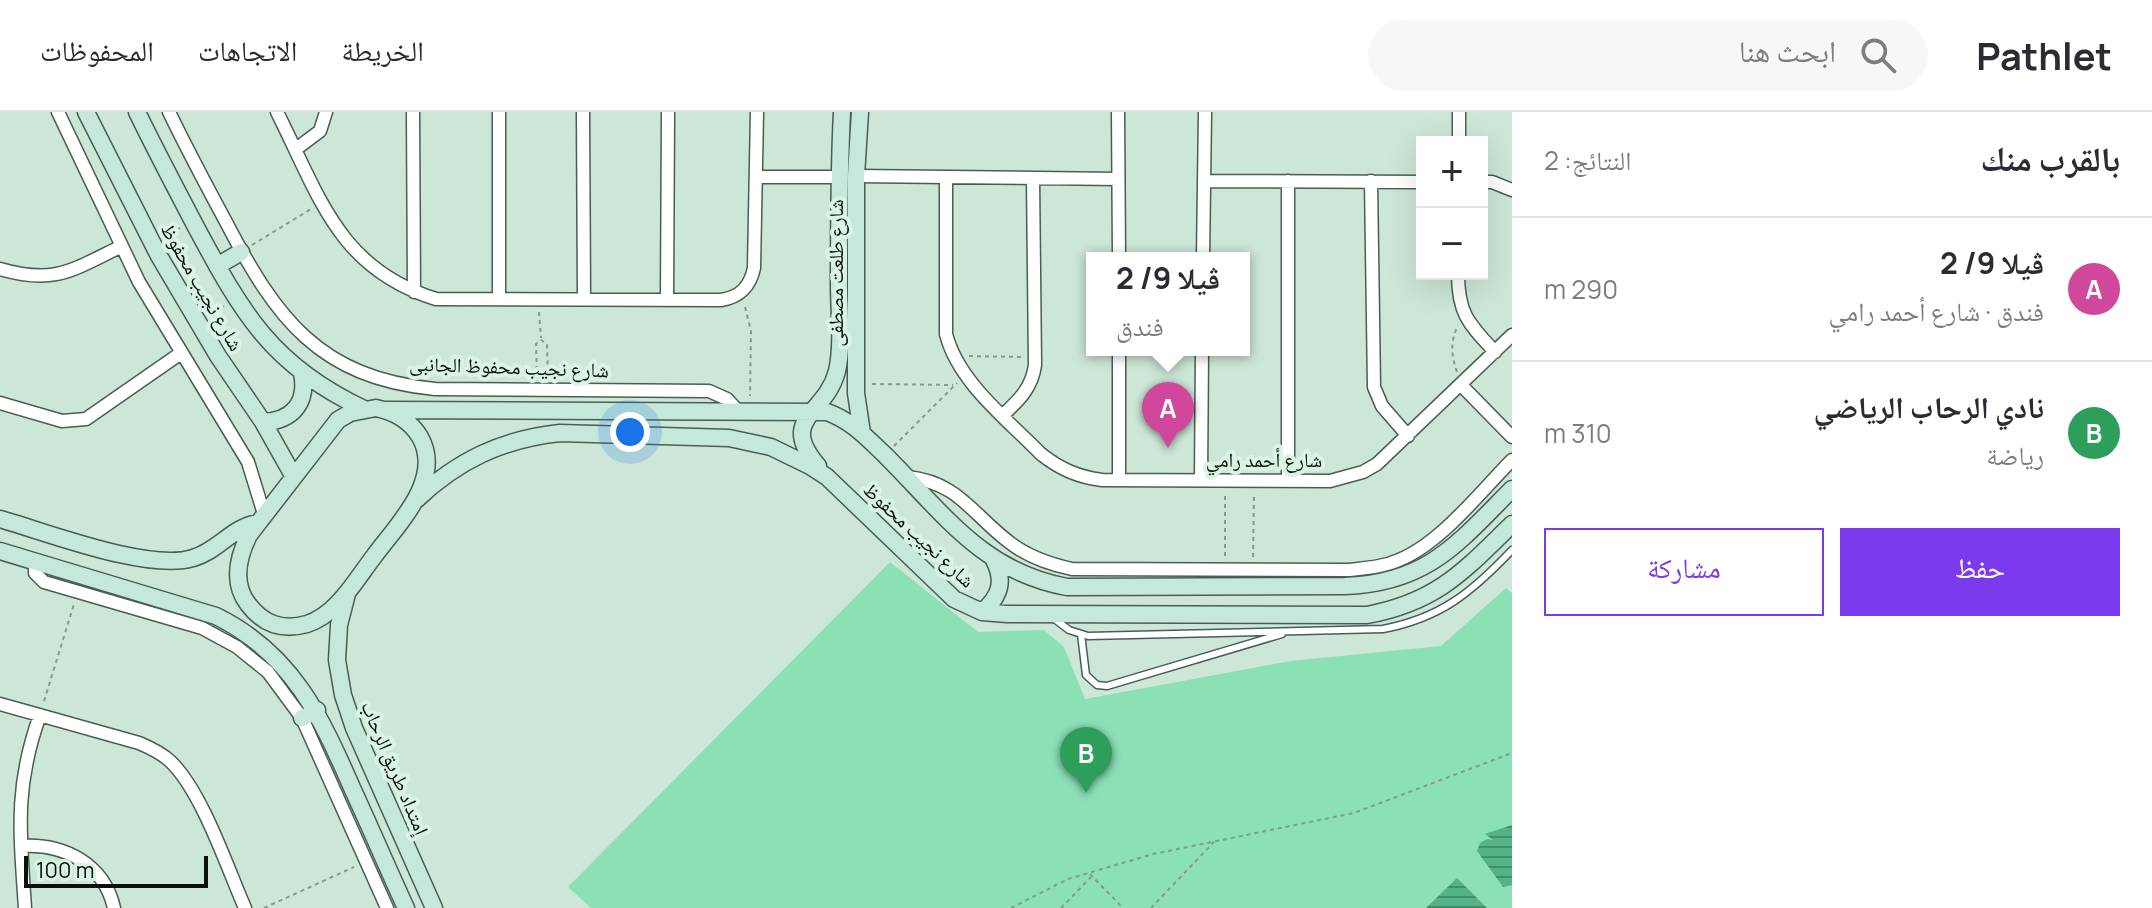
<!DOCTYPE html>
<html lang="ar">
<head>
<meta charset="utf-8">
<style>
	:root { --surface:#fff; --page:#f7f7f7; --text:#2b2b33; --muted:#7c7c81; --line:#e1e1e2; --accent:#7c3aed }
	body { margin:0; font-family:Manrope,"Noto Naskh Arabic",sans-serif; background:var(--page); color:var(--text); direction:rtl }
	.controls { position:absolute; right:24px; top:24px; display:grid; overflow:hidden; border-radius:0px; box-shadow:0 8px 32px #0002 }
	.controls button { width:72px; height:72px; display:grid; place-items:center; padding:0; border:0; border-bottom:2px solid var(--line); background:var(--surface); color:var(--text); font:40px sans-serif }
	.scale { position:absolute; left:24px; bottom:20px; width:184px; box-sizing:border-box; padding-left:8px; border:4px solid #08110c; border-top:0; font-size:22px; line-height:28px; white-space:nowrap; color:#08110c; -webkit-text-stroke:6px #d9f3e4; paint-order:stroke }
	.you { position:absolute; left:630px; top:320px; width:28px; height:28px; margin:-20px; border:6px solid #fff; border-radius:50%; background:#1a73e8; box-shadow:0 0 0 12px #1a73e833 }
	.badge { display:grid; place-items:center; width:52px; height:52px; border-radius:50%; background:var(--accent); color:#fff; font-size:26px; font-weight:700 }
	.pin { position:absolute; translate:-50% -66px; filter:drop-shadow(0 2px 4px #0008) }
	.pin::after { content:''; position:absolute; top:42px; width:28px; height:24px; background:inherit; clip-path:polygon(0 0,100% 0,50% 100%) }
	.popup { position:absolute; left:1086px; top:140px; width:164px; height:104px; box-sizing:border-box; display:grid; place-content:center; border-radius:0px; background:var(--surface); filter:drop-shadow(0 2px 6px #0005); font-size:26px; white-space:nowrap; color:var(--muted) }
	.popup b { font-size:30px; color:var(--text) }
	.popup::after { content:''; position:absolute; left:50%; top:100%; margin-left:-16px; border:16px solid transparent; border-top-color:var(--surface) }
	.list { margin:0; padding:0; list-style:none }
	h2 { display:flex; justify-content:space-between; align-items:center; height:104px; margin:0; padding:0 32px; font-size:34px }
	h2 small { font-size:26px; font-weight:400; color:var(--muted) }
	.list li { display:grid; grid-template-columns:52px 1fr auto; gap:24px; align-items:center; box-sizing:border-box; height:144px; padding:0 32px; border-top:2px solid var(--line) }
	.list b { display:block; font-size:30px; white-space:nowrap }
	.list p { margin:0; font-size:26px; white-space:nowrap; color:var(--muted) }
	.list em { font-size:26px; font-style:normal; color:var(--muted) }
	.actions { display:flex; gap:16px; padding:24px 32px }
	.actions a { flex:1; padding:18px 0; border:2px solid var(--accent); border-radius:0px; text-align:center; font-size:28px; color:var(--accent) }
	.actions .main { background:var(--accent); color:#fff }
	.icon { flex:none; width:44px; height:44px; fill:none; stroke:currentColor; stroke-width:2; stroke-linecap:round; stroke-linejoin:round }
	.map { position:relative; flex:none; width:1512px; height:796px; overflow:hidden; direction:ltr }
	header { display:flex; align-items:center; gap:48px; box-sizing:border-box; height:112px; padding:0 40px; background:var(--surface); border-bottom:2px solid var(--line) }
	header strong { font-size:38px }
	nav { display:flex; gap:44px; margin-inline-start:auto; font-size:28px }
	.search { width:560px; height:72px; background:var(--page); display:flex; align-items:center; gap:20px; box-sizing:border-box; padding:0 28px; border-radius:44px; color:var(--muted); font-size:30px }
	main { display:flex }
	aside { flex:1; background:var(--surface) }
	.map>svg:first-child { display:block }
	.park { fill:#8be0b6 }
	.water { fill:url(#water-rules) }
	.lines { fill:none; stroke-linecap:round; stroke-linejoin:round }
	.lane-casing { stroke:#485e52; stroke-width:9 }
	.street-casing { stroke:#485e52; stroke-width:15 }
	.secondary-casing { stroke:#485e52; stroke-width:19 }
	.path { stroke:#869a8e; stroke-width:2; stroke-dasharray:4 4; stroke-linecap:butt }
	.lane { stroke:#fff; stroke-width:6 }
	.street { stroke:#fff; stroke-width:12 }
	.secondary { stroke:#c6e8da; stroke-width:16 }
	.labels { text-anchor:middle; stroke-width:8; stroke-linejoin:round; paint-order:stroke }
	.street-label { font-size:20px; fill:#08110c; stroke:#d9f3e4 }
</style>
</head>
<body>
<header>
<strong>Pathlet</strong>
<div class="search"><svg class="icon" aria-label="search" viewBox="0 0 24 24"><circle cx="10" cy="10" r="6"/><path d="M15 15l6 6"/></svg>ابحث هنا</div>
<nav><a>الخريطة</a><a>الاتجاهات</a><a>المحفوظات</a></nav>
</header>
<main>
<aside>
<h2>بالقرب منك<small>النتائج: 2</small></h2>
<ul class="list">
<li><span class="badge" style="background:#d1479c">A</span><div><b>ڤيلا 9/ 2</b><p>فندق · شارع أحمد رامي</p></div><em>290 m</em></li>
<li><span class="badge" style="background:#2e9e5b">B</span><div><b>نادي الرحاب الرياضي</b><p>رياضة</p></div><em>310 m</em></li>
</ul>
<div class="actions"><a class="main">حفظ</a><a>مشاركة</a></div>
</aside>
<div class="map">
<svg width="1512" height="796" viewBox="0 0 1512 796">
	<defs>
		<pattern id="water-rules" width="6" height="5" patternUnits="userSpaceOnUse" patternTransform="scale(2)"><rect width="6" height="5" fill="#53b286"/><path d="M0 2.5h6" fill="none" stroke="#438f6c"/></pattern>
	</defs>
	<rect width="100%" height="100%" fill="#cce6d7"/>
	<path class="park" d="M890,450L978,520L1044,518L1064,535L1085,587L1291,549L1441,534L1506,476L1512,481V796H591L568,775Z"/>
	<path class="water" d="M1512,713V773L1503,775L1477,739L1480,731L1487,727L1493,728L1485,722Z
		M1457,766L1487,796H1426Z"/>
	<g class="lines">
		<defs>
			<path id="lane" d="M1052,505L1069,518L1088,524L1383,517C1441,506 1472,480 1512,438
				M1081,522L1086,563L1097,573L1107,574L1282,522"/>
			<path id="street" d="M58,0L139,170L248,350L264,402
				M169,0C187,37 206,73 226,110C276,206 319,266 435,277L709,279L727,287L740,301
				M277,0C319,83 338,157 436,187L721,188C740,185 750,175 754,156L757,0
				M413,0L414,180
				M499,0V187
				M583,0L584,187
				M1118,0L1119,146
				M1459,30V0
				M296,37L320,19L326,0
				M856,64L1118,67
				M756,65H839
				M946,65V222C958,270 1008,308 1041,342C1060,357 1078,365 1102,368L1330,369L1363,360L1377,352L1512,223
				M1204,69L1422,70
				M1371,69L1374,275L1382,294L1408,324
				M1482,70H1492L1512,78
				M1203,146L1205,0
				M0,157C55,173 72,158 120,135
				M1458,162C1458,202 1469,212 1495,240
				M667,188L668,0
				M1119,238V368
				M1461,273L1512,325
				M0,291L62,309L86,307L181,241
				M1003,303C1019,288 1032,276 1035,253L1033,66
				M907,365C958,370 972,402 1009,430C1028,445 1049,452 1072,457L1349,458C1366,456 1383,455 1399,448C1441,431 1480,380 1512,348
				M1201,368L1202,238
				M1288,369V69
				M35,449V461L44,470L202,516L237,535L268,560L302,606L387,796
				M0,592L139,631C151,636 162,641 171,650C202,680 227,755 245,796
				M21,734C64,731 104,752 114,796
				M25,796C20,721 14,675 40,603"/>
			<path id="secondary" d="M86,0L159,144L218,244L263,310L294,365
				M137,0C156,39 176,77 196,115C242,201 272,254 364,297
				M860,0L856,64V281L862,321
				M217,154L241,140
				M376,296C395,300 410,308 420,325C444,367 398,412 375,443C357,466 337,503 307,512C282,519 263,512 248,492C232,471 238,445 249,423L338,308L350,301Z
				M387,298L827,300C852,309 867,326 886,344C943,401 983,460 1067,475L1345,474C1428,471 1458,431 1512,377
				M263,310C293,309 308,290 302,261
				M818,354C777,306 826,303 837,259C843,232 839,200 839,173C839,115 839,58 842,0
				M416,388C458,348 503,327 560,321L729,326L771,335L810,354L827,365L954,487L982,500L1007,502L1367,503C1437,490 1464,459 1512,412
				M0,407C46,420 149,460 193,446C218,439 231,416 257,411
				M0,439L216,504C293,542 321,605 353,678C371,717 388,757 406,796
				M347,482L339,513L337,548L343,583L354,616L434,796
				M982,500C1000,485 1005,469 994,448
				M302,606L317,598"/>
		</defs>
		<use href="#lane" class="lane-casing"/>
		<use href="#street" class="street-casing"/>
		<use href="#secondary" class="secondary-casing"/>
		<path class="path" d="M164,124L180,116
			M252,133L311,97
			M745,195L751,219L750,284
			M539,200L541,226
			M209,204L224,194
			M969,244L1022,245
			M1457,260C1451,243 1450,230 1458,213
			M537,266L536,232L541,228L547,232L548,265
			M872,272L953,273
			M894,334L957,271
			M1225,444V383
			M1253,445L1254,383
			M44,589L74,492
			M1090,762L1123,796
			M264,796L354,755
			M1011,796L1068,767L1153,742L1354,701L1512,641
			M1061,796L1091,765
			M1151,796L1214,730"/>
		<use href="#lane" class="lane"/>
		<use href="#street" class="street"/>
		<use href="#secondary" class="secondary"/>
	</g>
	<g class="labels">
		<g class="street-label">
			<text transform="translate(836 161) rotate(-90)" y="7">شارع طلعت مصطفى</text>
			<text transform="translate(202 175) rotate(60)" y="7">شارع نجيب محفوظ</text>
			<text transform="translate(509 255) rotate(2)" y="7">شارع نجيب محفوظ الجانبى</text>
			<text x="1264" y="355">شارع أحمد رامي</text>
			<text transform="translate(919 423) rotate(43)" y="7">شارع نجيب محفوظ</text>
			<text transform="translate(395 656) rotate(67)" y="7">إمتداد طريق الرحاب</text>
		</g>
	</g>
</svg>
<div class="controls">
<button>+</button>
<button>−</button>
</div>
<div class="scale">100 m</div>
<div class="you"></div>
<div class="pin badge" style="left:1168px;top:336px;background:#d1479c">A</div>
<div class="popup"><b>ڤيلا 9/ 2</b>فندق</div>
<div class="pin badge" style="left:1086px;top:681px;background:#2e9e5b">B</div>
</div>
</main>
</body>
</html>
